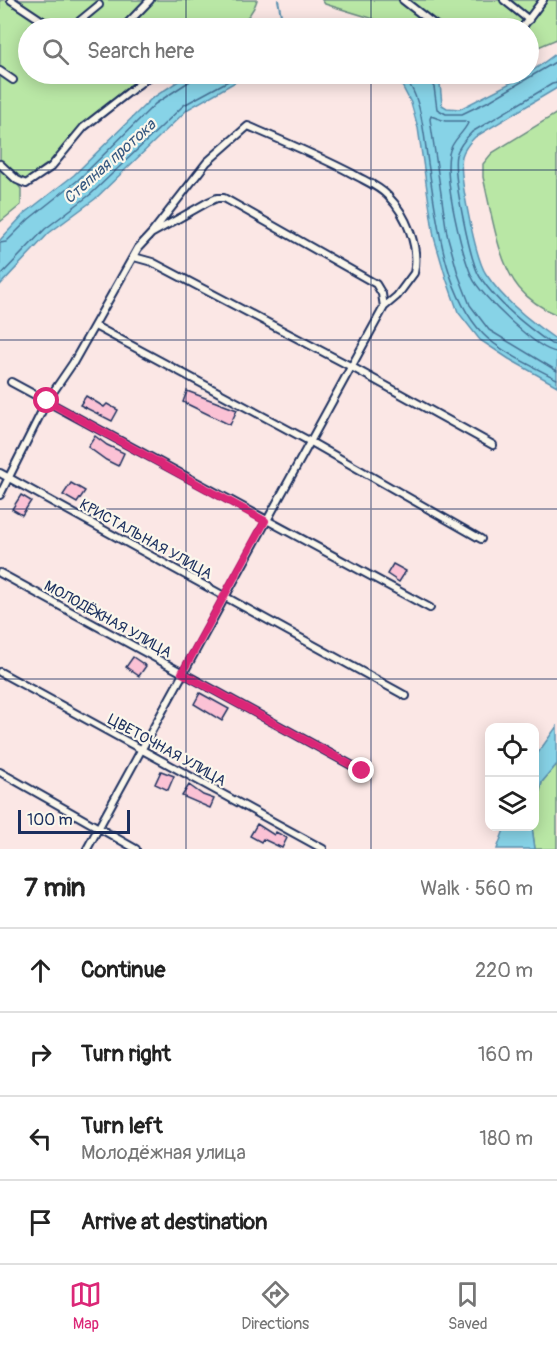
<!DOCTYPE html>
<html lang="en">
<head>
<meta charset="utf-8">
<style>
	:root { --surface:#fff; --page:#f6f6f6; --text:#222; --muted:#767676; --line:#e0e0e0; --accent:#db2777 }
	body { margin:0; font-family:Pangolin,sans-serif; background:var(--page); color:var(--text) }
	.controls { position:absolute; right:18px; bottom:18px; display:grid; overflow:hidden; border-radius:12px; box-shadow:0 3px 15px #0003 }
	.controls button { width:54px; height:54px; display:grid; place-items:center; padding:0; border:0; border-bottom:2px solid var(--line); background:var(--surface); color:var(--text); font:30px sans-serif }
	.scale { position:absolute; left:18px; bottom:15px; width:112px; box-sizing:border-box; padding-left:6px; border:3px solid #1b2f5e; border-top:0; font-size:16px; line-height:21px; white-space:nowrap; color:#1b2f5e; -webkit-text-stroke:4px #fbf7ec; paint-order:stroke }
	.stop { position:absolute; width:18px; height:18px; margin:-14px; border:4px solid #db2777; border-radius:50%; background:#fff }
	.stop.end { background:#db2777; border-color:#fff; box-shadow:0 2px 6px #0008 }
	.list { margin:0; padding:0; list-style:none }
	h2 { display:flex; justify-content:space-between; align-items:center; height:78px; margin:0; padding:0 24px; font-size:26px }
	h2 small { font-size:20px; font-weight:400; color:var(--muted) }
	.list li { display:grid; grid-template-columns:39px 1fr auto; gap:18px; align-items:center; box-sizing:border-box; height:84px; padding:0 24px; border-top:2px solid var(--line) }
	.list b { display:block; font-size:22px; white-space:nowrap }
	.list p { margin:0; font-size:20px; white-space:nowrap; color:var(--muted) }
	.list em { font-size:20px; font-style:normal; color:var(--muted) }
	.icon { flex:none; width:33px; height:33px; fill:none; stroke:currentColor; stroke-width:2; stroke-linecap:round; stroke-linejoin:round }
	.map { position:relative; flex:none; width:557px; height:849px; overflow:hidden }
	.search { position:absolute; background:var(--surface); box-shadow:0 3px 15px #0003; left:18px; right:18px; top:18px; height:66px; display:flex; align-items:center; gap:15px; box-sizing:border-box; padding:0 21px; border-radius:33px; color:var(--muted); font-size:22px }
	.sheet { height:414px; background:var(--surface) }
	nav { display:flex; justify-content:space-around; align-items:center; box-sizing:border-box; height:84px; border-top:2px solid var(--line); background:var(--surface); font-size:16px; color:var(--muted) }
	nav a { display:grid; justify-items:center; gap:3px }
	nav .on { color:var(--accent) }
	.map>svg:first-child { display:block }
	.green { fill:#b9e7a5; stroke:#6a8b82; stroke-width:1.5 }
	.water { fill:#87d3e7; stroke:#5c91b0; stroke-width:1.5 }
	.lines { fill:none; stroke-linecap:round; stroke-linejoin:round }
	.shore { stroke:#467195; stroke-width:1.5 }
	.stream { stroke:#5c91b0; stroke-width:2 }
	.building { fill:#fbc2d5; stroke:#1b2f5e; stroke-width:1.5 }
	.street-casing { stroke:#1b2f5e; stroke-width:10 }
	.street { stroke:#fbf7ec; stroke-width:6 }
	.route { stroke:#db2777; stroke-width:8 }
	.grid { fill:none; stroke:#1b2f5e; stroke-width:1.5; stroke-opacity:0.55 }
	.labels { text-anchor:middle; stroke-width:4.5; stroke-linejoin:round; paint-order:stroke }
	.street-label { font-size:15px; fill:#1b2f5e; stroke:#fbf7ec }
	.water-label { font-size:16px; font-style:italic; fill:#365880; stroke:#fbf7ec }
</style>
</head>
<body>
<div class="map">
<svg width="557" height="849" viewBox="0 0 557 849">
	<rect width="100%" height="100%" fill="#fbe7e5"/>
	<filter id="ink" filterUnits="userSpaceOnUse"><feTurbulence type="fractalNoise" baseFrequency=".0167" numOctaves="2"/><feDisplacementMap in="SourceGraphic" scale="12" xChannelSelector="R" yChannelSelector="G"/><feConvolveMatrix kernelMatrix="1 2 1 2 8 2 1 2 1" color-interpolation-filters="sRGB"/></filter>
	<g filter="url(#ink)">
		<path class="green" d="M0,0H257C251,20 228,37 210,23L202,28H28V74H143L79,128L51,161L18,185L21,189V205L0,222Z
			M322,0H557V39L529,51L528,28H392L374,19L325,4Z
			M557,113V315C543,309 529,300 519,288C498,263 491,210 483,177V164L492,153Z
			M557,764V849H535L532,827L534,826L535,814L542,782Z"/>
		<path class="water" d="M557,53V88L475,137C470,142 464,149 462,156C458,173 476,260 486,274C503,300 532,323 557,340V386L509,359L480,340L458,312L446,278L434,237L418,128L411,103L399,80L388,74H429L440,83L442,105L447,108L460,109L528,74Z
			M189,74H258L237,81L188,109L95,199L49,233L0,285V240L24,214L74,175L151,99Z
			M557,726V764L542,782L535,814V757Z
			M505,827H532L535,849H497Z"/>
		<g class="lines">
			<path class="shore" d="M400,74C422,90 424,137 428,163C437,218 443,292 483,334C499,351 536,368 557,379
				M425,74L427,79L434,87L437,109L446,114H462L491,100L557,61
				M557,83L552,84L472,132C466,138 459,146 456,155C452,172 470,262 480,277C498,304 526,326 551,344L557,345
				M0,243L6,242L29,219L78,180L155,104L190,81L192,74
				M0,276L45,229L91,194L184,105L241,74
				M557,352C538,351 479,294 472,277C461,251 444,181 449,154C451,141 463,134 468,123L465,121H445L431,116L430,119L447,234L458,274L470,305L489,330L557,371"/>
			<path class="stream" d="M278,0L282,20L310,22"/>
		</g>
		<path class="building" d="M187,391L237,410L230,425L183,402Z
			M86,396L104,407L107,404L118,410L112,421L80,405Z
			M95,436L107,445L124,453L118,466L106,460L88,447Z
			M71,483L85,491L77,503L63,495Z
			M21,495L31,501L22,515L12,509Z
			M393,564L406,571L399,582L387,574Z
			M133,657L146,666L139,676L126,667Z
			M200,693L229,709L222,721L194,704Z
			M161,771L174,776L168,790L155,784Z
			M189,785L203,795L214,799L210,808L182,796Z
			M257,824L274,835L276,832L287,838L282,848L263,839L261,842L250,836Z"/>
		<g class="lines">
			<defs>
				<path id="street" d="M11,0L53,28
					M403,0L439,28
					M504,0L529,20
					M71,28L99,5
					M123,28L150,0
					M522,28L543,0
					M0,71L13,80
					M0,164L17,180L26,184L51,167L84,127L152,74
					M134,257L152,262L350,366L493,445
					M95,326L311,442L481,539
					M11,382L430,608
					M0,473L406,696
					M0,495L47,401L73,363L138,248L151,234L208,202L217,198H224L376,284L382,294L384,307
					M0,573L362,771
					M0,672L323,849
					M0,772L136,849
					M87,849L384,307L397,296L414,273C420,247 406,214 388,196C379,186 365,181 353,174C319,156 283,141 248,126L207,162L151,234"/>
			</defs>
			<use href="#street" class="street-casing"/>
			<use href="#street" class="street"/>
		</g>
	</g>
	<g class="lines" filter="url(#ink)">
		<path class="route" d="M47,401L265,521L182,673L362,771"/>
	</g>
	<path class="grid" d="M186,0V28M371,0V28M186,74V849M371,74V849M0,170H557M0,340H557M0,509H557M0,679H557"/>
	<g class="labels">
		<g class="street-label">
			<text transform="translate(146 539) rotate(29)" y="5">КРИСТАЛЬНАЯ УЛИЦА</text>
			<text transform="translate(108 619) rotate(29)" y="5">МОЛОДЁЖНАЯ УЛИЦА</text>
			<text transform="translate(167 750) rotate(29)" y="5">ЦВЕТОЧНАЯ УЛИЦА</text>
		</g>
		<g class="water-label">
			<text transform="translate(109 161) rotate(-42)" y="6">Степная протока</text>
		</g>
	</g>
</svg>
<div class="controls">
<button><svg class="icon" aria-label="locate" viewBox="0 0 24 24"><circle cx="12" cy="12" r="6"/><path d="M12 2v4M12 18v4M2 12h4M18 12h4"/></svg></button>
<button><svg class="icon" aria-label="layers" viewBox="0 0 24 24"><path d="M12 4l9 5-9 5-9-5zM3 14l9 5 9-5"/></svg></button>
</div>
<div class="scale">100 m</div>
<div class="stop" style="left:47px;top:401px"></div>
<div class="stop end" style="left:362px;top:771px"></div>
<div class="search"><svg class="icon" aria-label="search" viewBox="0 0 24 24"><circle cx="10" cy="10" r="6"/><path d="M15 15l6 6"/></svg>Search here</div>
</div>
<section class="sheet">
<h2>7 min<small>Walk · 560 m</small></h2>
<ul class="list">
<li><svg class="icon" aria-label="ahead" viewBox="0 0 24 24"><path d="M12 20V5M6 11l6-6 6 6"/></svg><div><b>Continue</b></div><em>220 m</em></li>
<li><svg class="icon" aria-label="right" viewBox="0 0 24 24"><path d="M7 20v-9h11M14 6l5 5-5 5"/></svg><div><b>Turn right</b></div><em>160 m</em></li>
<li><svg class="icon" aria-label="left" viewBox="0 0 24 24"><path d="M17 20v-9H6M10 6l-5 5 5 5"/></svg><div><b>Turn left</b><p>Молодёжная улица</p></div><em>180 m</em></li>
<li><svg class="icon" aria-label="arrive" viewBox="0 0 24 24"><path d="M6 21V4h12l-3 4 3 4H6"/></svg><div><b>Arrive at destination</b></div></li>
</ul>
</section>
<nav>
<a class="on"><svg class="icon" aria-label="map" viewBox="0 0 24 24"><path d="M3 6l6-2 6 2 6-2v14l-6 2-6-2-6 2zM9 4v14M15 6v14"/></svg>Map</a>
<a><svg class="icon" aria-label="directions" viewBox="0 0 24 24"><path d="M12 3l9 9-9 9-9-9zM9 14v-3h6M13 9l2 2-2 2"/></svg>Directions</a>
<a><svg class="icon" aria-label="saved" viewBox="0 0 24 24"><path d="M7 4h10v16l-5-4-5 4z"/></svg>Saved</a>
</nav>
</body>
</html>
